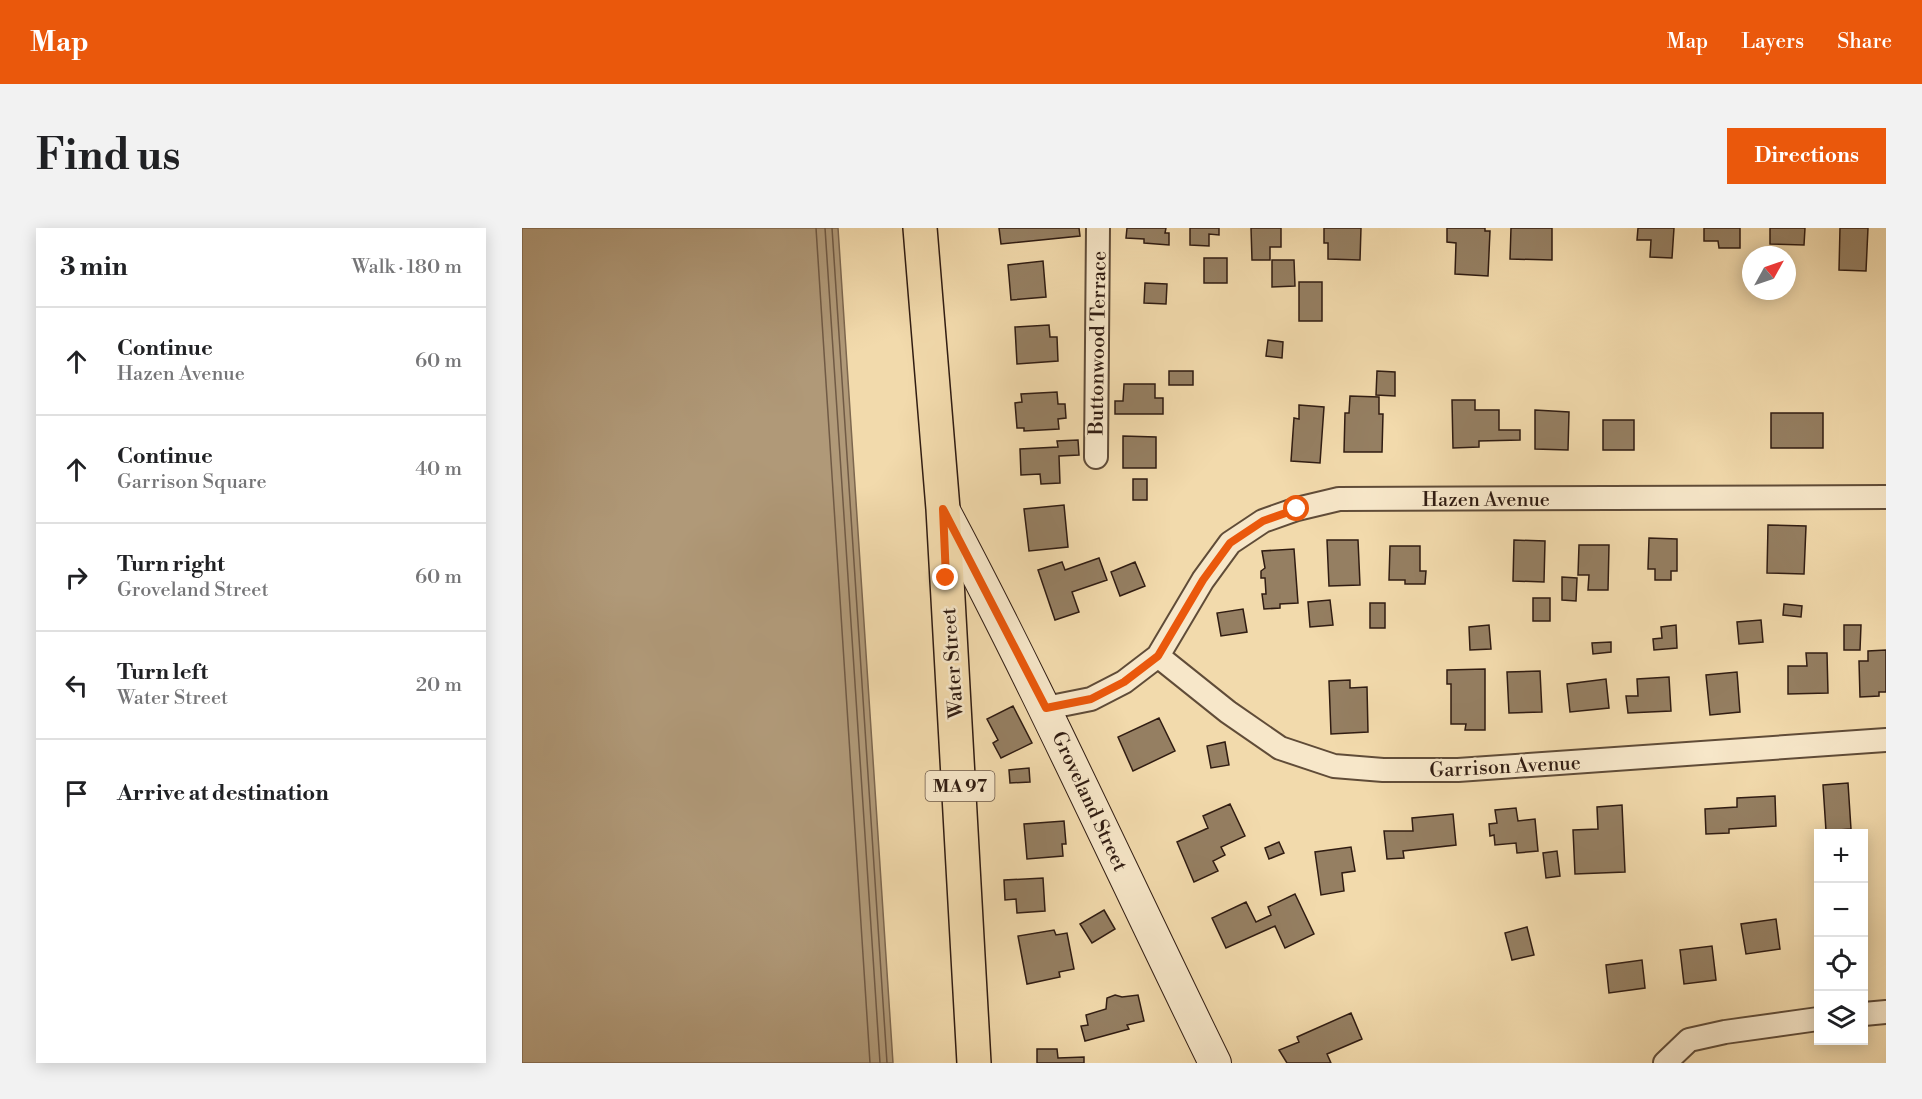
<!DOCTYPE html>
<html lang="en">
<head>
<meta charset="utf-8">
<style>
	:root { --surface:#fff; --page:#f2f2f2; --text:#202124; --muted:#757577; --line:#e0e0e0; --accent:#ea580c }
	body { margin:0; font-family:"Libre Bodoni",serif; background:var(--page); color:var(--text) }
	.controls { position:absolute; right:18px; bottom:18px; display:grid; overflow:hidden; border-radius:0px; box-shadow:0 3px 15px #0003 }
	.controls button { width:54px; height:54px; display:grid; place-items:center; padding:0; border:0; border-bottom:2px solid var(--line); background:var(--surface); color:var(--text); font:30px sans-serif }
	.compass { position:absolute; left:1220px; top:18px; width:54px; height:54px; border-radius:50%; background:var(--surface); box-shadow:0 3px 15px #0003; rotate:50deg }
	.stop { position:absolute; width:18px; height:18px; margin:-14px; border:4px solid #ea580c; border-radius:50%; background:#fff }
	.stop.end { background:#ea580c; border-color:#fff; box-shadow:0 2px 6px #0008 }
	.list { margin:0; padding:0; list-style:none }
	h2 { display:flex; justify-content:space-between; align-items:center; height:78px; margin:0; padding:0 24px; font-size:26px }
	h2 small { font-size:20px; font-weight:400; color:var(--muted) }
	.list li { display:grid; grid-template-columns:39px 1fr auto; gap:18px; align-items:center; box-sizing:border-box; height:108px; padding:0 24px; border-top:2px solid var(--line) }
	.list b { display:block; font-size:22px; white-space:nowrap }
	.list p { margin:0; font-size:20px; white-space:nowrap; color:var(--muted) }
	.list em { font-size:20px; font-style:normal; color:var(--muted) }
	.icon { flex:none; width:33px; height:33px; fill:none; stroke:currentColor; stroke-width:2; stroke-linecap:round; stroke-linejoin:round }
	.map { position:relative; flex:none; width:1364px; height:835px; overflow:hidden; border-radius:0px }
	header { display:flex; align-items:center; gap:36px; box-sizing:border-box; height:84px; padding:0 30px; background:var(--accent); color:#fff }
	header strong { font-size:28px }
	nav { display:flex; gap:33px; margin-inline-start:auto; font-size:21px }
	.intro { display:flex; align-items:center; justify-content:space-between; box-sizing:border-box; height:144px; padding:0 36px }
	h1 { margin:0; font-size:42px }
	.button { padding:15px 27px; border-radius:0px; background:var(--accent); color:#fff; font-size:21px; font-weight:700 }
	main { display:flex; gap:36px; padding:0 36px }
	aside { flex:1; background:var(--surface); border-radius:0px; box-shadow:0 3px 15px #0003 }
	.map>svg:first-child { display:block }
	.water { fill:#b09978; stroke:#7d674f; stroke-width:1.5 }
	.lines { fill:none; stroke-linecap:round; stroke-linejoin:round }
	.shore { stroke:#705a45; stroke-width:1.5 }
	.building { fill:#957f62; stroke:#301c12; stroke-width:1.5 }
	.street-casing { stroke:#604c38; stroke-width:26 }
	.secondary-casing { stroke:#301c12; stroke-width:34 }
	.primary-casing { stroke:#301c12; stroke-width:36 }
	.street { stroke:#f7e7c9; stroke-width:22 }
	.secondary { stroke:#f7e7c9; stroke-width:32 }
	.primary { stroke:#f2daac; stroke-width:33 }
	.route { stroke:#ea580c; stroke-width:8 }
	.labels { text-anchor:middle; stroke-width:5; stroke-linejoin:round; paint-order:stroke }
	.shield { fill:#f7e7c9; stroke:#6c5949; stroke-width:1.5 }
	.shield-label { font-size:18px; font-weight:bold; fill:#301c12 }
	.street-label { font-size:20px; fill:#301c12; stroke:#f7e7c9 }
</style>
</head>
<body>
<header>
<strong>Map</strong>
<nav><a>Map</a><a>Layers</a><a>Share</a></nav>
</header>
<div class="intro"><h1>Find us</h1><a class="button">Directions</a></div>
<main>
<aside>
<h2>3 min<small>Walk · 180 m</small></h2>
<ul class="list">
<li><svg class="icon" aria-label="ahead" viewBox="0 0 24 24"><path d="M12 20V5M6 11l6-6 6 6"/></svg><div><b>Continue</b><p>Hazen Avenue</p></div><em>60 m</em></li>
<li><svg class="icon" aria-label="ahead" viewBox="0 0 24 24"><path d="M12 20V5M6 11l6-6 6 6"/></svg><div><b>Continue</b><p>Garrison Square</p></div><em>40 m</em></li>
<li><svg class="icon" aria-label="right" viewBox="0 0 24 24"><path d="M7 20v-9h11M14 6l5 5-5 5"/></svg><div><b>Turn right</b><p>Groveland Street</p></div><em>60 m</em></li>
<li><svg class="icon" aria-label="left" viewBox="0 0 24 24"><path d="M17 20v-9H6M10 6l-5 5 5 5"/></svg><div><b>Turn left</b><p>Water Street</p></div><em>20 m</em></li>
<li><svg class="icon" aria-label="arrive" viewBox="0 0 24 24"><path d="M6 21V4h12l-3 4 3 4H6"/></svg><div><b>Arrive at destination</b></div></li>
</ul>
</aside>
<div class="map">
<svg width="1364" height="835" viewBox="0 0 1364 835">
	<rect width="100%" height="100%" fill="#f2daac"/>
	<filter id="stains"><feTurbulence type="fractalNoise" baseFrequency=".00333" numOctaves="4"/><feColorMatrix values="0 0 0 0 .2 0 0 0 0 .09 0 0 0 0 .02 0 0 0 .5 -.17"/></filter>
	<radialGradient id="worn" r=".72"><stop offset=".6" stop-color="#630" stop-opacity="0"/><stop offset="1" stop-color="#630" stop-opacity=".3"/></radialGradient>
	<path class="water" d="M0,0H316L371,835H0Z"/>
	<g class="lines">
		<path class="shore" d="M294,0L348,835
			M303,0L358,835
			M310,0L365,835"/>
	</g>
	<path class="building" d="M477,0H557L558,8L479,16Z
		M605,0H644L643,5H647V17L622,15V11L604,10Z
		M668,0H697V7L687,6V18L668,17Z
		M729,0H759V19H748V32H730Z
		M802,0H839L838,32L806,31V15H802Z
		M925,0H963V3H968L966,48L933,46L934,15L925,14Z
		M989,0H1030V32L988,31Z
		M1116,0H1152L1150,30L1128,29L1129,12H1115Z
		M1182,0H1218V20H1197L1196,13H1182Z
		M1248,0H1283L1282,17L1248,16Z
		M1318,0H1346L1344,43L1317,42Z
		M682,30H705V55H682Z
		M750,32H772L773,58L750,59Z
		M521,33L524,69L489,72L486,37Z
		M777,54H800V93H777Z
		M623,55L645,56L644,76L622,75Z
		M527,97L528,109H535L536,133L495,136L493,99Z
		M746,112L761,114L760,130L744,128Z
		M647,143H671V157H647Z
		M855,143L873,144V168L854,167Z
		M602,156H633V170H641V186H593V173H601Z
		M535,164L536,176H543L544,190L536,191L537,201L502,203V200H495L493,175L500,174L499,166Z
		M828,168L857,169V186H861L860,224H822L823,185H827Z
		M930,172H953V182H977V202H998V212L957,213V219L931,220Z
		M777,177L802,179L798,235L769,233L772,190L777,191Z
		M1013,182L1047,184L1046,222L1013,221Z
		M1249,185H1301V220H1249Z
		M1081,192H1112V222H1081Z
		M601,208L634,209V240H601Z
		M556,212L557,227L537,228L538,255L519,256L518,246L499,247L498,221L536,219L535,213Z
		M611,251H625V272H611Z
		M542,277L546,319L507,323L502,281Z
		M1246,297L1284,298L1282,346L1245,345Z
		M1127,310L1155,311V343H1149V352H1133V341H1126Z
		M805,312H836L838,357L807,358Z
		M992,312L1023,313L1022,354L991,353Z
		M1057,317H1087L1086,362H1066L1067,347H1056Z
		M868,318H898V343H904L903,356H883V352H867Z
		M772,321L776,375L758,376V380L742,381L740,366H744L743,350H739V343L743,340L740,323Z
		M577,330L585,352L550,364L557,384L533,392L516,342L540,334L543,342Z
		M613,334L623,358L598,368L589,344Z
		M1040,349L1055,350L1054,373L1040,372Z
		M1011,370H1028V393H1011Z
		M808,372L811,397L788,399L786,374Z
		M848,375H863V400H848Z
		M1262,376L1280,378L1279,389L1261,387Z
		M721,381L725,404L699,408L695,385Z
		M1239,392L1241,414L1217,416L1215,394Z
		M967,397L969,421L948,422L947,399Z
		M1154,397L1155,420L1132,422L1131,411L1140,410L1139,399Z
		M1322,397H1339L1338,422H1322Z
		M1089,414V424L1071,426L1070,415Z
		M1364,422V464H1357V468L1338,469L1337,433H1346V423Z
		M1284,425H1305L1306,465L1266,466V438H1285Z
		M963,441V502H943L944,496H929V456H925V442Z
		M1018,443L1020,484L987,485L985,444Z
		M1215,444L1218,484L1188,487L1184,447Z
		M1147,449L1149,483L1106,485L1104,468H1116L1115,451Z
		M1084,451L1087,480L1048,484L1045,456Z
		M828,452V460L845,459L846,504L809,506L807,453Z
		M491,478L510,515L479,530L471,515L476,512L465,491Z
		M637,490L653,523L611,543L596,509Z
		M703,514L707,537L689,540L685,518Z
		M507,540L508,554L488,555L487,542Z
		M1326,555L1329,601L1304,603L1301,557Z
		M1253,568L1254,598L1207,601V605L1184,606L1183,581L1215,579V570Z
		M708,576L723,608L699,619L703,627L691,633L696,643L672,654L655,614L686,600L681,588Z
		M1100,577L1103,644L1053,646L1051,602L1076,601L1075,579Z
		M994,580L996,593L1013,591L1016,623L995,625L994,615L973,617L972,607L968,608L967,596L975,595L973,582Z
		M931,586L934,617L881,623L882,630L865,631L862,603H891L890,590Z
		M542,593L544,616H540L541,628L505,631L502,596Z
		M757,614L762,625L747,631L743,620Z
		M829,619L833,643L820,645L822,663L799,667L793,624Z
		M1035,623L1038,648L1024,650L1021,625Z
		M521,650L523,683L495,685L494,671L483,672L482,652Z
		M773,666L792,706L763,720L753,698L704,720L690,690L724,674L734,694L749,687L746,679Z
		M582,682L593,701L570,715L558,696Z
		M1254,691L1258,721L1224,726L1219,696Z
		M1005,699L1012,727L990,732L983,705Z
		M532,702L534,707L545,705L552,741L537,744L538,749L505,756L496,708Z
		M1190,718L1194,752L1162,756L1158,722Z
		M1120,732L1123,760L1087,765L1084,737Z
		M593,767L600,769L616,767L622,793L605,797L607,801L563,813L559,798L566,797L564,787L584,781L585,770Z
		M829,785L840,811L805,826L809,835H765L757,822L777,814L775,809Z
		M515,821H535L536,830L562,829V835H515Z"/>
	<g class="lines">
		<defs>
			<path id="street" d="M574,229L576,0
				M636,428L706,484L758,520L812,538L861,542H936L1364,512
				M524,480L569,471L602,454L636,428L681,352L708,315L741,293L775,281L817,271L1364,269
				M1342,786L1364,784
				M1143,835L1167,812L1203,804L1296,791"/>
			<path id="secondary" d="M421,281C518,463 602,650 693,835"/>
			<path id="primary" d="M398,0L421,281L452,835"/>
		</defs>
		<use href="#street" class="street-casing"/>
		<use href="#secondary" class="secondary-casing"/>
		<use href="#primary" class="primary-casing"/>
		<use href="#street" class="street"/>
		<use href="#secondary" class="secondary"/>
		<use href="#primary" class="primary"/>
	</g>
	<g class="lines">
		<path class="route" d="M424,350L421,281L524,480L569,471L602,454L636,428L681,352L708,315L741,293L775,281"/>
	</g>
	<g class="labels">
		<rect class="shield" x="403.5" y="543" width="69" height="30" rx="4.5"/>
		<g class="shield-label">
			<text x="438" y="564">MA 97</text>
		</g>
		<g class="street-label">
			<text transform="translate(575 115) rotate(-89)" y="7">Buttonwood Terrace</text>
			<text x="964" y="278">Hazen Avenue</text>
			<text transform="translate(430 435) rotate(-94)" y="7">Water Street</text>
			<text transform="translate(983 538) rotate(-3)" y="7">Garrison Avenue</text>
			<text transform="translate(568 573) rotate(65)" y="7">Groveland Street</text>
		</g>
	</g>
	<rect width="100%" height="100%" filter="url(#stains)"/>
	<rect width="100%" height="100%" fill="url(#worn)"/>
</svg>
<div class="controls">
<button>+</button>
<button>−</button>
<button><svg class="icon" aria-label="locate" viewBox="0 0 24 24"><circle cx="12" cy="12" r="6"/><path d="M12 2v4M12 18v4M2 12h4M18 12h4"/></svg></button>
<button><svg class="icon" aria-label="layers" viewBox="0 0 24 24"><path d="M12 4l9 5-9 5-9-5zM3 14l9 5 9-5"/></svg></button>
</div>
<svg class="compass" viewBox="-18 -18 36 36"><path d="M0-13l5 13h-10z" fill="#e53935"/><path d="M0 13l5-13h-10z" fill="#757577"/></svg>
<div class="stop" style="left:775px;top:281px"></div>
<div class="stop end" style="left:424px;top:350px"></div>
</div>
</main>
</body>
</html>
